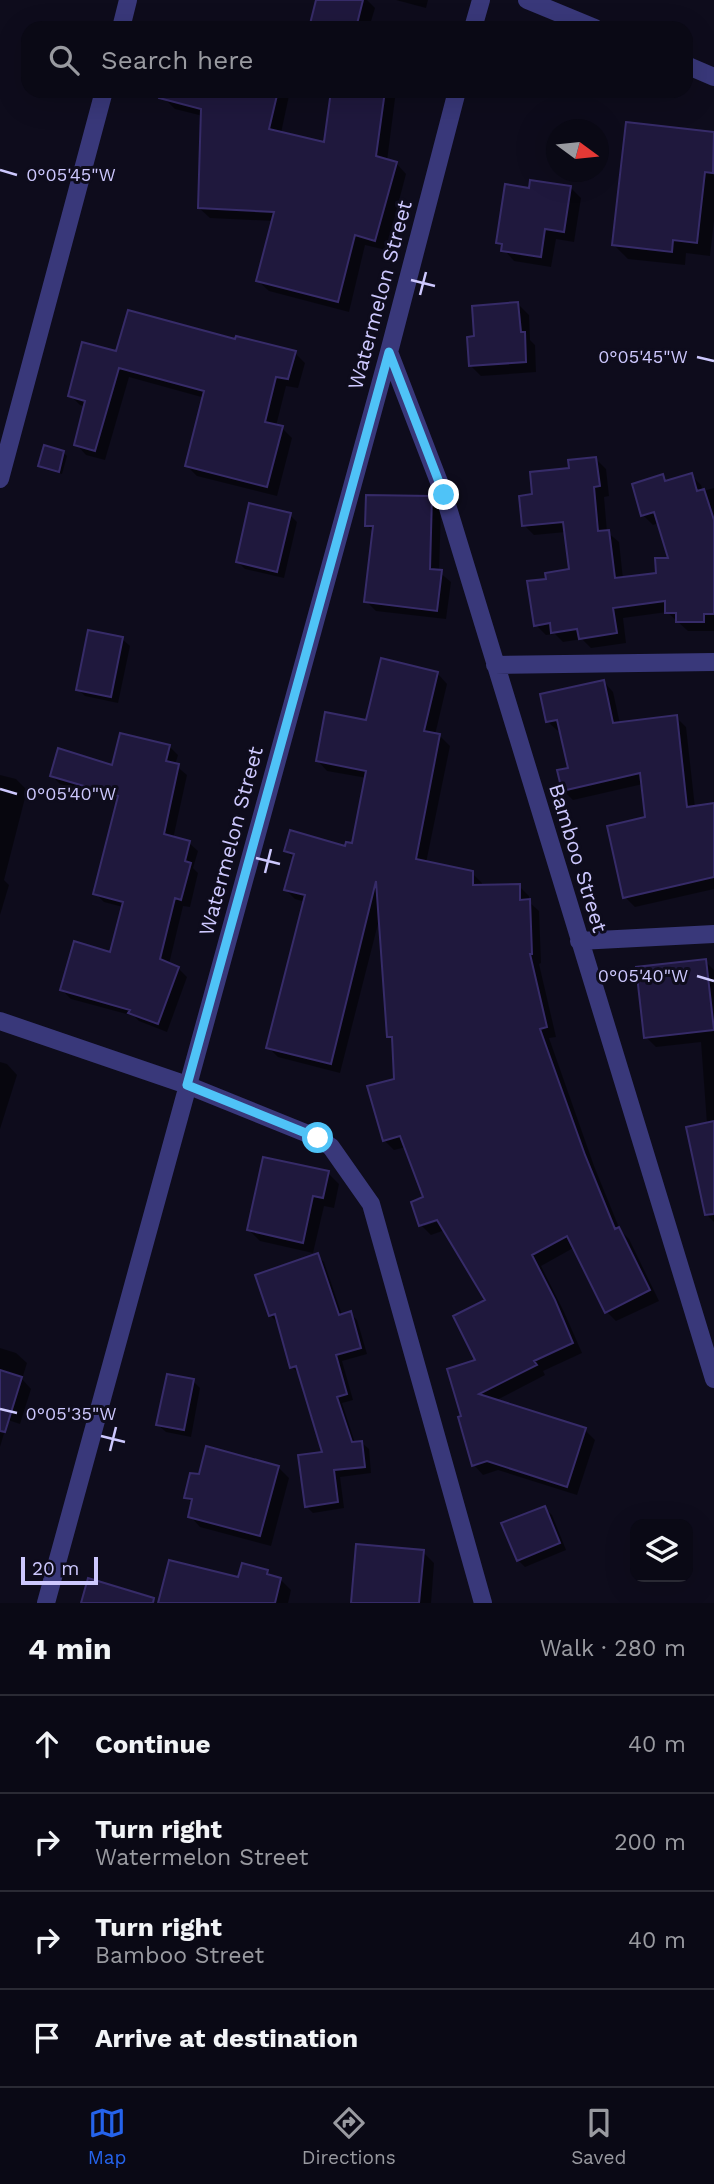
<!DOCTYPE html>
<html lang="en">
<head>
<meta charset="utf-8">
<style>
	:root { --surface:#0a0915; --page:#13121e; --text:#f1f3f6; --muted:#999aa0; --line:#2a2a34; --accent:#2563eb }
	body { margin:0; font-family:"Work Sans",sans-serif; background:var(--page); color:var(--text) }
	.controls { position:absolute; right:21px; bottom:21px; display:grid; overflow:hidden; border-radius:14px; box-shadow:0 7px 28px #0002 }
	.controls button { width:63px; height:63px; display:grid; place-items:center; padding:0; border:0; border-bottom:2px solid var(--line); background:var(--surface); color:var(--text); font:35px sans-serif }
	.compass { position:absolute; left:546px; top:119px; width:63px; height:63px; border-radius:50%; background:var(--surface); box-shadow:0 7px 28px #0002; rotate:105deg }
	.scale { position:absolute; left:21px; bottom:18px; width:77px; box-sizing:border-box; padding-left:7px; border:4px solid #cdc8fe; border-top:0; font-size:19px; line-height:24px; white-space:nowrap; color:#cdc8fe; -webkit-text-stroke:5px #0e0c1c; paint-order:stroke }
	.stop { position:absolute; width:21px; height:21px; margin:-16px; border:5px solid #4fc3f7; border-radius:50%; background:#fff }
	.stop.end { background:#4fc3f7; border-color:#fff; box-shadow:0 2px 7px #0008 }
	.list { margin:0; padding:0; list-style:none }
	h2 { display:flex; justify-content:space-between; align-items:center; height:91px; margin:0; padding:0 28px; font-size:30px }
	h2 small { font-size:23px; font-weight:400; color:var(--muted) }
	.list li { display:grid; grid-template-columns:46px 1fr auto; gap:21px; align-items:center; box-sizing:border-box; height:98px; padding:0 28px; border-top:2px solid var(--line) }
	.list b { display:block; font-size:26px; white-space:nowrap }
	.list p { margin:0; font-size:23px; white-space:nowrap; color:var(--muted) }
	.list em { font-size:23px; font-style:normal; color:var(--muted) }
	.icon { flex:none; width:38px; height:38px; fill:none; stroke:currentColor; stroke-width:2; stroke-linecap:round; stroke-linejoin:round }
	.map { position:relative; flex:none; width:714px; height:1603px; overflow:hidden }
	.search { position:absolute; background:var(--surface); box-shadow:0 7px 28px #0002; left:21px; right:21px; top:21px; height:77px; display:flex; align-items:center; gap:18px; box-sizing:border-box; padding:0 24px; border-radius:21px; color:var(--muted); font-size:26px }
	.sheet { height:483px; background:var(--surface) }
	nav { display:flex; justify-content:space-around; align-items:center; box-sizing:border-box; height:98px; border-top:2px solid var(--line); background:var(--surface); font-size:19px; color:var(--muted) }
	nav a { display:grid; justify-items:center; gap:4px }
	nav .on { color:var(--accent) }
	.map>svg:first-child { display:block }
	.shadow { fill:#0007; fill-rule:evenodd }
	.building { fill:#1f183d; stroke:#362b68; stroke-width:2 }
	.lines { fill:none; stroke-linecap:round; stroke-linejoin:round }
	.street { stroke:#39387a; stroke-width:18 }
	.route { stroke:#4fc3f7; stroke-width:9 }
	.ticks { fill:none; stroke:#cdc8fe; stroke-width:2.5 }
	.labels { text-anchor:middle; stroke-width:6; stroke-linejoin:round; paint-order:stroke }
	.street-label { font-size:21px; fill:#cdc8fe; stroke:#0e0c1c }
	.ticks-label { font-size:18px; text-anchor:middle; fill:#cdc8fe; stroke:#0e0c1c; stroke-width:6; stroke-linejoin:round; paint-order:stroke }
</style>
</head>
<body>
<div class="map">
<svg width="714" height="1603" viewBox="0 0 714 1603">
	<rect width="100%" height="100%" fill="#0e0c1c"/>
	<path class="shadow" d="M318,0H367L375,8L369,28H311Z
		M396,0H428L426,8Z
		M166,91H290L281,133L326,144L333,91H396L387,161L396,163L406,174L386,250L365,245L349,312L269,291L258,281L273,221L210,218L199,208L203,116L175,109L164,98Z
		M627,124L714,134V221L710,256L686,253L685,265L628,259L614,245Z
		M570,187L581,198L574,242L556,239L551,267L514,261L498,243L530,190Z
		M518,304L529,315L530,340L535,345L536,372L481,376L470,365L476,338Z
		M236,342L295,353L305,363L298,388L286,386L276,426L282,428L292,438L277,496L197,476L187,466L205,398L129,377L105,460L86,455L76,444L86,407L80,405L70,395L118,353Z
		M64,453L67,456L62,474L43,469L40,466Z
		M596,459L606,469L609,496L604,497L607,532L619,542L623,579L657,575L671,560L659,523L653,525L643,515L663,476L669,482L691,475L701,485L703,491L714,488V631H688L667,612L623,618L626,643L591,648L582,639L563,642L555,634L546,635L536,625L548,580L571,571L566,532L534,535L524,525L534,496L571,470Z
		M431,498L441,507L439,572L451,582L446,619L376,611L366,601L374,533L367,525Z
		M290,515L297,522L284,578L245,569L238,562Z
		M122,639L130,646L118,703L85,696L78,689Z
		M438,674L447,684L435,735L440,736L450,746L426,863L472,873L482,883V887L519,886L529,896V902L539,911L541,963L539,964L556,1037L549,1038L594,1166L620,1230L629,1239L659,1301L616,1321L607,1312L575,1247L541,1266L564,1312L582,1353L543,1371L545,1375L495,1401L585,1430L595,1440L577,1495L498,1470L483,1475L474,1465L478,1361L487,1301L445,1230L431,1235L421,1225L426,1199L406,1147L394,1150L384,1140L396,1080L394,1041L389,1037L380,916L340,1073L278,1057L268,1047L305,902L295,899L285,889L294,859L286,851L346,848L353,845L367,778L327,771L318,761L367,722ZM445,1216L446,1219L424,1226V1223Z
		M604,682L613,692L620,724L676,717L686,727L695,808L714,804V889L635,907L625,897L647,818L643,784L573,800L563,790L570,769L561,730L558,731L548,722Z
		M169,746L178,755L175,765L187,775L173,839L189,843L198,851L193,868L198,873L190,907L183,906L169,964L178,968L187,977L167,1032L139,1021L134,1016L71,999L62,990L111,954L123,907L104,902L95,893L119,801L60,784L52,776L114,767Z
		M0,775L16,779L27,790L4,880L9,885L0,915Z
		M705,961L714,970V1222L706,1214L707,1124L701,1042L656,1047L646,1037Z
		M0,1062L7,1064L17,1075L0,1129Z
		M328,1173L339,1184L334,1208L324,1206L313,1253L260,1241L249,1230Z
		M317,1255L324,1262L342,1315L350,1313L357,1320L367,1354L342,1361L353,1400L342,1403L355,1443H362L369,1449L371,1473L340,1477L344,1508L313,1513L307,1507L325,1453L299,1374L292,1367L279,1321L277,1322L270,1315Z
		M0,1348L16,1353L27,1363L22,1379L31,1389L20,1424L8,1420L0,1447Z
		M193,1381L200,1388L191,1437L166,1432L158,1425Z
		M278,1467L289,1478L271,1546L200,1527L190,1516L193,1504L186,1497Z
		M545,1508L552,1515L566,1550L525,1567L518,1560Z
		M423,1552L434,1563L431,1603H353Z
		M267,1571L273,1578L280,1579L291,1590L288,1603H160Z"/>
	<path class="building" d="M316,0H363L356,28H309Z
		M160,91H278L269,129L324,142L331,91H385L376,156L397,162L375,241L355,235L338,302L256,281L274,212L198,208L201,109L159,98Z
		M626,122L714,132L713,173L705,172L697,243L673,240L672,252L612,245Z
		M530,180L571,186L564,232L545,229L541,257L501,251L502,244L496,243L505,184L529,188Z
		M518,302L521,332H525L526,362L469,366L467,337L474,336L472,306Z
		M128,310L235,339L236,336L296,351L288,379L276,377L265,422L283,426L267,487L185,466L204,391L119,368L95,451L74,445L85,401L68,396L82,342L116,351Z
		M44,445L64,451L59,472L38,466Z
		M596,457L600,486L594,487L598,531L609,530L615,578L656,573L655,558H668L654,512L641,516L632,484L663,474L665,481L692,473L697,491L704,489L714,520V614H704V622H676V613H665V601L613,608L617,633L579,639L577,629L551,633L550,623L534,626L527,581L546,579L545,573L569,569L563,522L522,526L519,496L532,494L530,472L569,468L568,460Z
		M366,495L432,496L430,569L442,570L437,611L364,602L373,526H365Z
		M249,503L291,513L277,572L236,562Z
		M88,630L123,637L111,697L76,690Z
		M381,658L438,672L424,731L440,734L416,859L473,871V885L520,884V900L530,899L532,954H530L547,1027L540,1029L585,1155L615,1229L619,1227L650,1290L605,1313L567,1236L532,1255L555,1300L573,1343L534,1361L537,1365L479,1394L586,1428L567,1487L487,1461L472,1466L458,1417L461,1416L447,1369L475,1360L453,1316L485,1300L437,1220L419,1226L411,1202L423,1197L400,1136L383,1141L367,1086L394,1079L392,1037H387L376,881L331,1064L266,1048L305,895L284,890L294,854L284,851L290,830L345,846L346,842L352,843L366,771L316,761L325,712L366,720Z
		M604,680L613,723L677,715L687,807L714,803V877L623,898L607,826L645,817L640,773L562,791L557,770L568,768L557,720L546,722L540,694Z
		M120,733L170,745L166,761L179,764L164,834L190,841L185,861L191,863L181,900L175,898L160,959L179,967L158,1024L128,1013L130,1010L60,990L74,941L110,952L123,902L93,894L118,796L50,776L58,748L112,765Z
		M706,959L714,1030L644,1038L636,967Z
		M714,1121V1214L705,1215L686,1127Z
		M263,1157L329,1171L323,1198L313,1196L303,1243L247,1230Z
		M318,1253L339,1315L351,1311L361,1348L336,1355L347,1394L337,1397L352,1442L362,1441L365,1467L334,1470L338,1502L305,1507L298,1455L322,1452L296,1366L290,1368L275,1314L269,1316L255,1275Z
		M0,1370L22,1377L5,1432L0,1431Z
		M167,1374L194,1379L184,1430L156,1425Z
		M206,1446L279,1466L260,1536L188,1517L192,1499L184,1498L190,1473L199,1474Z
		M545,1506L560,1543L517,1561L501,1523Z
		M356,1544L424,1550L419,1603H351Z
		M169,1560L238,1577L242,1563L268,1570L267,1574L281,1578L275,1603H158Z
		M88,1578L154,1598L153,1603H81Z"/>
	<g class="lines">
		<path class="street" d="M527,0L595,28
			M121,28L128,0
			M473,28L481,0
			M686,65L714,77
			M389,352L444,495L714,1379
			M0,479L104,91
			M495,665L714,662
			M579,941L714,934
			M0,1021L187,1085L318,1138L331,1147L371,1204L483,1603
			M46,1603L389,352L457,91"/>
	</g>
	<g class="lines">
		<path class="route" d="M318,1138L187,1085L389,352L444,495"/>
	</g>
	<path class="ticks" d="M0,170L17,175M411,280L435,286M420,295L426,272M697,357L714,361M0,789L17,794M256,858L280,864M265,873L271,849M697,976L714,981M0,1409L17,1413M101,1436L125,1442M110,1451L116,1427"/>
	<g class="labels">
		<g class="street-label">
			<text transform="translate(380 295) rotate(-75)" y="7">Watermelon Street</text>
			<text transform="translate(231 841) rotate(-75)" y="7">Watermelon Street</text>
			<text transform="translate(578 858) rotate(73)" y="7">Bamboo Street</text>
		</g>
	</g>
	<g class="ticks-label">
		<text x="71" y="181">0°05'45"W</text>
		<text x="643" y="363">0°05'45"W</text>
		<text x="71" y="800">0°05'40"W</text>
		<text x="643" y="982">0°05'40"W</text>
		<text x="71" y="1420">0°05'35"W</text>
	</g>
</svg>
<div class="controls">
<button><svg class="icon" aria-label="layers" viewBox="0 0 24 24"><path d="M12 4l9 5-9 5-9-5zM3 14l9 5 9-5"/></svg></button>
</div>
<svg class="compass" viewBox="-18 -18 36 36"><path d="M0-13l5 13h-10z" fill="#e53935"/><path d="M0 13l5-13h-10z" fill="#999aa0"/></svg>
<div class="scale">20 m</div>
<div class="stop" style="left:318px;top:1138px"></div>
<div class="stop end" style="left:444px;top:495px"></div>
<div class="search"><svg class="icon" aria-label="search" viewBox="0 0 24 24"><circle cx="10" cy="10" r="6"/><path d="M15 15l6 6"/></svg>Search here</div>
</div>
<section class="sheet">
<h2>4 min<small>Walk · 280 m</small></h2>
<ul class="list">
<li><svg class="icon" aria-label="ahead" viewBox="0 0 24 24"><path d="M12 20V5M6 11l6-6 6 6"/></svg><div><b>Continue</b></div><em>40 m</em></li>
<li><svg class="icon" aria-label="right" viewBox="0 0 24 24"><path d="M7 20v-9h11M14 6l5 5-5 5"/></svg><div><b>Turn right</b><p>Watermelon Street</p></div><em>200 m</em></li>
<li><svg class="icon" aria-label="right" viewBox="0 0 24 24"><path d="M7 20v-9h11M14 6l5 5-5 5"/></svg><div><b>Turn right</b><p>Bamboo Street</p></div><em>40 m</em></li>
<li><svg class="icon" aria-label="arrive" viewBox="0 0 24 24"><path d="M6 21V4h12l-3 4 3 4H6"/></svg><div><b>Arrive at destination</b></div></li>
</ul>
</section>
<nav>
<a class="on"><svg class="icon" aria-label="map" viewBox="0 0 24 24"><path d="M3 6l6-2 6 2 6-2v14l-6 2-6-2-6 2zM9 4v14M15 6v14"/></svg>Map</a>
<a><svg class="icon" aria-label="directions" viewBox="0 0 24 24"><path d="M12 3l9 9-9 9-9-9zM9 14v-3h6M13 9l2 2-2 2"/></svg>Directions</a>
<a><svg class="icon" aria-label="saved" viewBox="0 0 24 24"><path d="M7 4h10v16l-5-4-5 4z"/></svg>Saved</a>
</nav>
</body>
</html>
